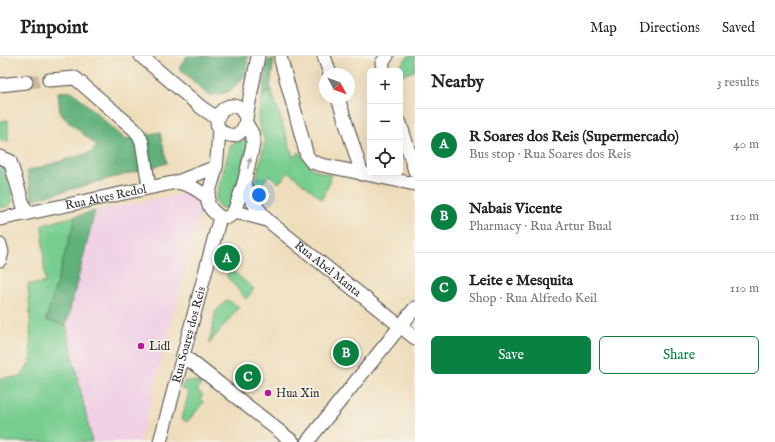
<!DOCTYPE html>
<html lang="en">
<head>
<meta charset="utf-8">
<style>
	:root { --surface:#fff; --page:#f6f6f6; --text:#222; --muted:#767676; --line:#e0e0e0; --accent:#0b8043 }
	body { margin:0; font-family:"IM FELL English",serif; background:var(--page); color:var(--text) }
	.controls { position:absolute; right:12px; top:12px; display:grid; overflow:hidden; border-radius:6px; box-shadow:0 4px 16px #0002 }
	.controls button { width:36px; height:36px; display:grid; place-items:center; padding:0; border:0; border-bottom:1px solid var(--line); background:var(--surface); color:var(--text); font:20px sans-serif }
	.compass { position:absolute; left:319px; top:12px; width:36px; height:36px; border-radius:50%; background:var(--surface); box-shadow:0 4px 16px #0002; rotate:131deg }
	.you { position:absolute; left:259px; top:139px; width:14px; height:14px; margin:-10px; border:3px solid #fff; border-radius:50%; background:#1a73e8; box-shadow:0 0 0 6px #1a73e833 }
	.badge { display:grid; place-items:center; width:26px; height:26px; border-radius:50%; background:var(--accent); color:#fff; font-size:13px; font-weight:700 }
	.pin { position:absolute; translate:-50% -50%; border:2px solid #fff; box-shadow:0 1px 4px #0006 }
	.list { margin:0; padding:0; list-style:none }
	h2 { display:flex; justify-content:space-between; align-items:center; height:52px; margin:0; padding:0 16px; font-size:17px }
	h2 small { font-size:13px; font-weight:400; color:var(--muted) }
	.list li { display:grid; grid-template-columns:26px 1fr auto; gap:12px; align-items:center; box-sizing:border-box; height:72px; padding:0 16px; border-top:1px solid var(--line) }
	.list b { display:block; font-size:15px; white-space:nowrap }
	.list p { margin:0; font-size:13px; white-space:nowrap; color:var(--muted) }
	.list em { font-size:13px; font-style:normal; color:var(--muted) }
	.actions { display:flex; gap:8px; padding:12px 16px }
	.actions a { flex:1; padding:9px 0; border:1px solid var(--accent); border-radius:6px; text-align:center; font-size:14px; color:var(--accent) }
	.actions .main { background:var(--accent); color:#fff }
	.icon { flex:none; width:22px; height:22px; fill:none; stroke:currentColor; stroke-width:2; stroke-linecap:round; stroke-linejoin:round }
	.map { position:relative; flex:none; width:415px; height:386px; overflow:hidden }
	header { display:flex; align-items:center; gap:24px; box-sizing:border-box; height:56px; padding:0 20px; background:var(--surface); border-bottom:1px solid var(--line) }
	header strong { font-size:19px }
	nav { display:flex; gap:22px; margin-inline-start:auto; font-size:14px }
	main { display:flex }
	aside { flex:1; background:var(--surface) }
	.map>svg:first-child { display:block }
	.built { fill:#f0d0e5 }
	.green { fill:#77cd90; stroke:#517c5e }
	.forest { fill:#61b07a; stroke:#466e52 }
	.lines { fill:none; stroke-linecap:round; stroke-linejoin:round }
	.minor-tunnel { stroke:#c7b99e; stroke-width:13; stroke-dasharray:13 6; stroke-linecap:butt }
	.minor-casing { stroke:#484641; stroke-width:15 }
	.minor { stroke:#fff; stroke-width:13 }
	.oneway { fill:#a0a0a0 }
	.poi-dot { fill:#b5179e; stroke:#f7f3e8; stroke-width:1.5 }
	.labels { text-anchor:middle; stroke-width:3.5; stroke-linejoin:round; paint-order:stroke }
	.street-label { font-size:12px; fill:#2b2b2b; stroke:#f7f3e8 }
	.poi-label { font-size:12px; fill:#2b2b2b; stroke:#f7f3e8; text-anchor:start }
</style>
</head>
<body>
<header>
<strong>Pinpoint</strong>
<nav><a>Map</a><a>Directions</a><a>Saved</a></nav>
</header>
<main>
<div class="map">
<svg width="415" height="386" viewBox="0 0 415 386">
	<rect width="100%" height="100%" fill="#f7f3e8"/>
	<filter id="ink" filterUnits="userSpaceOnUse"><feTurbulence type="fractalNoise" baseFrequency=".025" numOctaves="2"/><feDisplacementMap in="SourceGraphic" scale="8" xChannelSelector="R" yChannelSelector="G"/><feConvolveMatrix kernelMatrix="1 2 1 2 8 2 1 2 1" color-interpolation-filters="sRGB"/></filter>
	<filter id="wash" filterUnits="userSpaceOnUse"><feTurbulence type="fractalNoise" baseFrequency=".012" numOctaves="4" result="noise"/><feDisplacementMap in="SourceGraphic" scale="16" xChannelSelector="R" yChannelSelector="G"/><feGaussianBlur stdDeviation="0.9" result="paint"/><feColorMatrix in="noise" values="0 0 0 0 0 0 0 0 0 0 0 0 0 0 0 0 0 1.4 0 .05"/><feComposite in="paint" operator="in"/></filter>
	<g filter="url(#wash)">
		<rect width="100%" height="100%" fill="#edb"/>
		<path class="built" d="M188,137L195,142L201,153L140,386H92L66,270L95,155Z"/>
		<path class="green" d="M408,0H415V15L401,19L400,15H399L398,12Z
			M271,34L292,97V101L300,96C311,113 311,114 331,119L330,126L322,143L289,116L279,127L269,119L261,129L255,128L265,85L259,70L258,62L262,40Z
			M8,64V86L0,84V65Z
			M247,82V93L232,146C227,156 216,153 216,142L231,88L242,85Z
			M0,107L3,110L13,143C11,150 6,151 0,152Z
			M76,160L46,264L66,270L92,386H0V322L21,321L31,304L30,259L28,228L45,227L42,169Z
			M228,211L254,233L246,243L227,221Z
			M227,244L239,251L209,288L216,255Z
			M185,325H194L201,329L197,334L203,339L200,343L204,346L187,366L182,363L189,335L181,333Z"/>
		<path class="forest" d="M187,0H248L245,20L229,36L220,38L208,39L179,12Z
			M274,3L270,32L271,34L262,40L268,4Z
			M72,35L125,83L160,76L167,107L32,144L27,115L92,96L97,90L60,58L58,36Z
			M95,155L66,270L46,264L76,160Z"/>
	</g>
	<g filter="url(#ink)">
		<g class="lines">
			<path class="minor-tunnel" d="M26,26L49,24"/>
			<defs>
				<g id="minor">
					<path d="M141,0L202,52L217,62"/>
					<path d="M324,0L330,18"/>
					<path d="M281,4L307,100L312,106L322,109L415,128"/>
					<path d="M384,15L382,7L387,0"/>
					<path d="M49,24L75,22L134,73L139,79L142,86L149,131"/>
					<path d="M0,29L26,26"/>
					<path d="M338,42L362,118"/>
					<path d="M246,62C234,31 201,67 226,78C238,83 246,73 246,62L258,0"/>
					<path d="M400,67L415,115"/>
					<path d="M219,73C218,85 218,98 216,110C215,121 206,138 208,147C210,154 215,157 220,161"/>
					<path d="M0,101L10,105L26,158"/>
					<path d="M177,126L216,111"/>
					<path d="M244,127L252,145L267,164"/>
					<path id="s1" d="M234,156L252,160L267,164L415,282"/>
					<path d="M228,161L231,159L234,156L244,127L253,89V82L252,77L246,67"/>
					<path id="s2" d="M0,163L177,126C190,129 197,133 208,142"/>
					<path d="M0,189L2,196L0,204"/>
					<path d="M183,299L293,386"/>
					<path id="s3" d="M160,386L220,161"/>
					<path d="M307,386L415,252"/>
				</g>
			</defs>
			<use href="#minor" class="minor-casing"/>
			<use href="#minor" class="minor"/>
		</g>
		<defs><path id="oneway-solid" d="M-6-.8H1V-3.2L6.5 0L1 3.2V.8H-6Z"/></defs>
		<use class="oneway" href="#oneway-solid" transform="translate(249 107) rotate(-76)"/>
	</g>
	<g class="poi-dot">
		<circle cx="141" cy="290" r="4"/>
		<circle cx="268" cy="337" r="4"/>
	</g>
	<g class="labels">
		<g class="street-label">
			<text dy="4" stroke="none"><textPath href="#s2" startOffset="108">Rua Alves Redol</textPath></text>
			<text dy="4" stroke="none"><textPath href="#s1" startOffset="112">Rua Abel Manta</textPath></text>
			<text dy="4" stroke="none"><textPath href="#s3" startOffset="111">Rua Soares dos Reis</textPath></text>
		</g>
		<g class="poi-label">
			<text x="149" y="294">Lidl</text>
			<text x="276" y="341">Hua Xin</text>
		</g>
	</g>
</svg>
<div class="controls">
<button>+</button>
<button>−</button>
<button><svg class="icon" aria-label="locate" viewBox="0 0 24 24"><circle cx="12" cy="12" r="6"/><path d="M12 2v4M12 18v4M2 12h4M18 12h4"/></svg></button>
</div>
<svg class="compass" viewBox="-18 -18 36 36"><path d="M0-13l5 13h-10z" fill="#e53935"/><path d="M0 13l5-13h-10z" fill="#767676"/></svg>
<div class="you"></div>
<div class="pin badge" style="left:227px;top:202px">A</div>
<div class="pin badge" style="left:346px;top:297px">B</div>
<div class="pin badge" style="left:248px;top:321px">C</div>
</div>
<aside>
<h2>Nearby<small>3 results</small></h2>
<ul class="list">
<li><span class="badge">A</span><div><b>R Soares dos Reis (Supermercado)</b><p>Bus stop · Rua Soares dos Reis</p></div><em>40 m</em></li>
<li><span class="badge">B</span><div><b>Nabais Vicente</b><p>Pharmacy · Rua Artur Bual</p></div><em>110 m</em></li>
<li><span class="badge">C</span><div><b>Leite e Mesquita</b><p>Shop · Rua Alfredo Keil</p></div><em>110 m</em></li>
</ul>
<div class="actions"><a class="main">Save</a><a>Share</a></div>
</aside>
</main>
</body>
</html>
